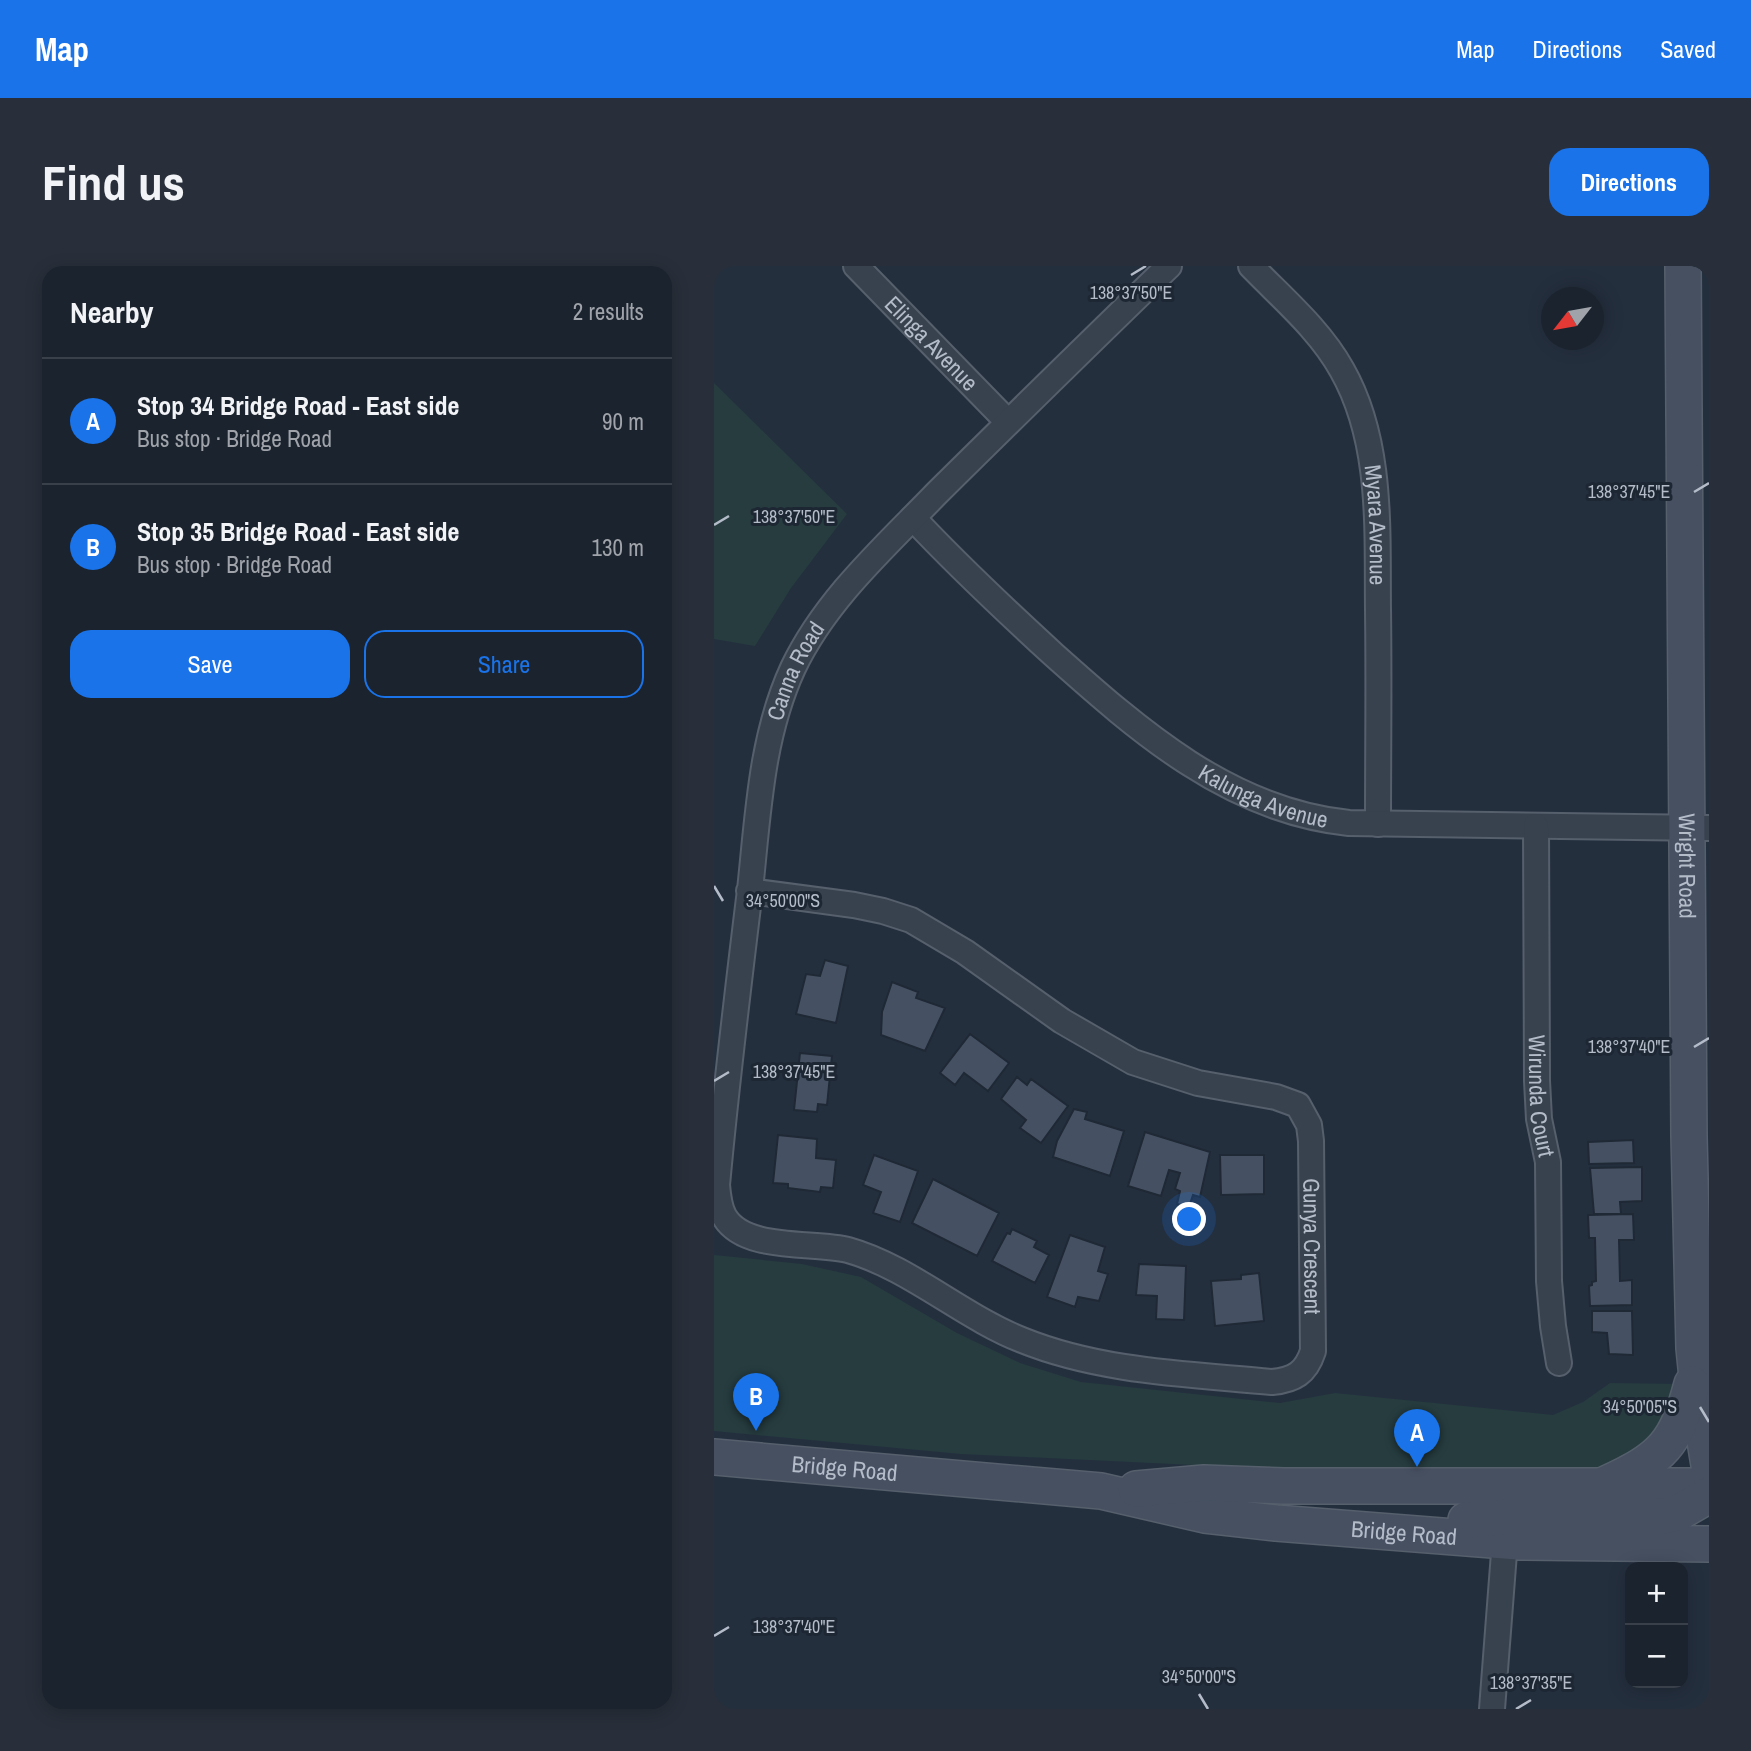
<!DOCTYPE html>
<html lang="en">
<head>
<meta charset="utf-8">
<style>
	:root { --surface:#1b232e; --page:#282f3a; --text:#f1f3f6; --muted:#a0a4aa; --line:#39404a; --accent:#1a73e8 }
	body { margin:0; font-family:"Archivo Narrow",sans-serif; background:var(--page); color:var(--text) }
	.controls { position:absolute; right:21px; bottom:21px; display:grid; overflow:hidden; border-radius:14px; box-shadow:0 4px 18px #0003 }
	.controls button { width:63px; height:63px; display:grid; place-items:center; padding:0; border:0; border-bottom:2px solid var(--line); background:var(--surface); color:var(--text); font:35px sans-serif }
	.compass { position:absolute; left:827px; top:21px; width:63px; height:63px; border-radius:50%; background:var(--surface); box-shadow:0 4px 18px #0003; rotate:239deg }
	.you { position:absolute; left:476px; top:954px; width:24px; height:24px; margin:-18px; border:5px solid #fff; border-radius:50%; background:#1a73e8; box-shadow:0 0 0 10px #1a73e833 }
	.badge { display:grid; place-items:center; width:46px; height:46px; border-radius:50%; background:var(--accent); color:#fff; font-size:23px; font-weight:700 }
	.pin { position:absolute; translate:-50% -58px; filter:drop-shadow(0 2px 4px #0008) }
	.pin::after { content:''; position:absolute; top:37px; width:24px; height:21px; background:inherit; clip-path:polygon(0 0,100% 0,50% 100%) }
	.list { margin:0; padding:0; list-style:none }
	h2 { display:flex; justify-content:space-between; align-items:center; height:91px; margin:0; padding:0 28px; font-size:30px }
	h2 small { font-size:23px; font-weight:400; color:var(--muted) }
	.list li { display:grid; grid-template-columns:46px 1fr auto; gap:21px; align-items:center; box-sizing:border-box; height:126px; padding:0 28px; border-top:2px solid var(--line) }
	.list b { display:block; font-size:26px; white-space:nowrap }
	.list p { margin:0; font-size:23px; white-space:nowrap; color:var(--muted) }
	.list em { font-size:23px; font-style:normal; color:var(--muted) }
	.actions { display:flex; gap:14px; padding:21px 28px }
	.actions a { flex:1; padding:16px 0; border:2px solid var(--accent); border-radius:21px; text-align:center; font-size:24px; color:var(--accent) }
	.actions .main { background:var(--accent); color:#fff }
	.map { position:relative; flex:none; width:995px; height:1443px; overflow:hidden; border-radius:21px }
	header { display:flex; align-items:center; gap:42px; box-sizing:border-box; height:98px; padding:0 35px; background:var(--accent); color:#fff }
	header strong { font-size:33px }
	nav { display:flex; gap:38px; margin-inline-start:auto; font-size:24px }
	.intro { display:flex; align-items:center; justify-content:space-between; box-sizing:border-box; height:168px; padding:0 42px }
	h1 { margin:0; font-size:49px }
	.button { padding:18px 32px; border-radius:21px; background:var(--accent); color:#fff; font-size:24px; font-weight:700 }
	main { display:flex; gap:42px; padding:0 42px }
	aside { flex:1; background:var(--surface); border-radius:21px; box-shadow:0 4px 18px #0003 }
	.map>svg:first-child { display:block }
	.green { fill:#263c3f }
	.building { fill:#455162; stroke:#1f2835; stroke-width:2 }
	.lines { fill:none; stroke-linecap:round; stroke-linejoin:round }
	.minor-casing { stroke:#565f6c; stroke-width:28 }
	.secondary-casing { stroke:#565f6c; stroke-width:38 }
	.minor { stroke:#38414e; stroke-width:24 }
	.secondary { stroke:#465061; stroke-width:35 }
	.ticks { fill:none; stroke:#b4bcc9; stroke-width:2.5 }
	.labels { text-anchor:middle; stroke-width:6; stroke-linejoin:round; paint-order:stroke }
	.street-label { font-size:23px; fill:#b4bcc9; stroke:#1d2633 }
	.ticks-label { font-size:18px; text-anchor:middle; fill:#b4bcc9; stroke:#1d2633; stroke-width:6; stroke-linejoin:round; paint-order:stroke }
</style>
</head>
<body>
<header>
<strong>Map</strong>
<nav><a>Map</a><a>Directions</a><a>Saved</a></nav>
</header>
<div class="intro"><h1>Find us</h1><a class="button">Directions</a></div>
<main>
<aside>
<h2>Nearby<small>2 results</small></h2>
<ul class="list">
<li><span class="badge">A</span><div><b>Stop 34 Bridge Road - East side</b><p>Bus stop · Bridge Road</p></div><em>90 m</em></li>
<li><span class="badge">B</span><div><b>Stop 35 Bridge Road - East side</b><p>Bus stop · Bridge Road</p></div><em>130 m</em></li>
</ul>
<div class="actions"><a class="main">Save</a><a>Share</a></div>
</aside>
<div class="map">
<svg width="995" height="1443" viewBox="0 0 995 1443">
	<rect width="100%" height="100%" fill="#242f3e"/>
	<path class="green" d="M0,117L133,248L77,322L41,380L0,373Z
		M0,989L88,998L147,1011L243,1067L306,1097L367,1116L566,1137L621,1127L839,1149L869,1136L896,1117L965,1118L956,1159L912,1197L883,1202H542L247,1188L0,1165Z"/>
	<path class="building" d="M111,694L134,700L122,757L82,748L92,708L106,710Z
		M178,716L204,726L202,732L231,742L211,785L167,769L168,746Z
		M256,768L295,797L274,825L250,807L241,819L226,807Z
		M86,787L118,790L113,839L104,838L103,846L80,844Z
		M303,811L313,819L317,813L354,840L327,877L306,862L312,854L287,833Z
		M360,843L373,846L371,853L410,865L396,910L339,891L343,875Z
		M431,866L496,886L486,931L479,929L475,941L463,938L466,925L461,923L466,907L455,904L447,930L414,920Z
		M64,869L103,873L102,892L122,894L119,922L107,921L106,926L74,922V918L59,917Z
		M919,874L920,897L875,898L874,876Z
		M160,889L204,905L186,956L159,947L167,926L149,919Z
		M506,889H550V928L507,929Z
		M928,901V935L906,936L907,948H880L876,902Z
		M219,913L285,947L263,990L198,957Z
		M919,948L920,974H905L906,1015L918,1014V1039L876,1040L875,1020L878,1019V1016L882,1015L881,972H875L874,949Z
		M298,963L323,975L320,981L335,989L321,1017L278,995L293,967L296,968Z
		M356,969L391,981L384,1005L394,1008L385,1035L364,1031L361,1041L333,1031Z
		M425,998L472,1000L470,1054L442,1053L443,1030L422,1029Z
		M545,1007L550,1055L501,1060L497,1015L527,1013V1009Z
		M878,1045H918L919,1089L895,1088L893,1067L878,1066Z"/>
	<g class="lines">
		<defs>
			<g id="minor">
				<path id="s1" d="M142,0L294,156"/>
				<path id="s2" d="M537,0C569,33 606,64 628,104C669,176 663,265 664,344C665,416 664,487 664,558"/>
				<path id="s3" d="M199,252C244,300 292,345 340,389C425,465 516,545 635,557L995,562"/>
				<path id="s4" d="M822,560L823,815L825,853L834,896L835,1015L839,1060L845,1097"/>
				<path id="s5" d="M35,625L140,639L169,645L197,654L251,686L348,755L419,796L484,817L562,831L584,839L595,859L597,875L599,1085C592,1107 580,1114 558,1116C475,1108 387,1106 308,1074C249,1051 195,1001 134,984C101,975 30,986 10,950C5,941 4,930 3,919C12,820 24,722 36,624C44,549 47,471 79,402C112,333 171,281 223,227C300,151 377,75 455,0"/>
				<path d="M778,1443L791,1274"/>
			</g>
			<g id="secondary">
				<path id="s6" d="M969,0L975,870L980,1082L987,1151L995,1199"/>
				<path id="s7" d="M0,1191L387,1225L491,1249L562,1257L804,1276L995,1278"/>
				<path d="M892,1218C949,1192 962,1178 978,1118"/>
				<path d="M422,1223L490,1217L570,1220H995"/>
				<path d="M752,1254L792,1251H943L964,1247L995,1229"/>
			</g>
		</defs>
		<use href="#minor" class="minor-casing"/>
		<use href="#secondary" class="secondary-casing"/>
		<use href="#minor" class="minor"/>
		<use href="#secondary" class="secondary"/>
	</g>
	<path class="ticks" d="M417,9L432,0M980,226L995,217M0,259L15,250M0,620L9,635M980,781L995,772M0,815L15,806M986,1141L995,1156M0,1370L15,1361M485,1428L494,1443M802,1443L817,1434"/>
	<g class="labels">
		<g class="street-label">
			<text dy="8" stroke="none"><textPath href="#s1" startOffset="108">Elinga Avenue</textPath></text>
			<text dy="8" stroke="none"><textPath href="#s2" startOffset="299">Myara Avenue</textPath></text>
			<text dy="8" stroke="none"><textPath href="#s5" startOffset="2042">Canna Road</textPath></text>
			<text dy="8" stroke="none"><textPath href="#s3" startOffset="452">Kalunga Avenue</textPath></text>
			<text dy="8" stroke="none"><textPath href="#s6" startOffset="600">Wright Road</textPath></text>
			<text dy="8" stroke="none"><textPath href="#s4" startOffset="270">Wirunda Court</textPath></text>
			<text dy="8" stroke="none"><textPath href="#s5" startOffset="744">Gunya Crescent</textPath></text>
			<text dy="8" stroke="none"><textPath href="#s7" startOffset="131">Bridge Road</textPath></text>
			<text dy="8" stroke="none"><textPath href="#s7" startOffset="695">Bridge Road</textPath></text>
		</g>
	</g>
	<g class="ticks-label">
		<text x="417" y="33">138°37'50"E</text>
		<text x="915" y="232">138°37'45"E</text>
		<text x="80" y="257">138°37'50"E</text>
		<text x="69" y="641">34°50'00"S</text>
		<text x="915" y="787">138°37'40"E</text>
		<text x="80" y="812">138°37'45"E</text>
		<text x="926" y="1147">34°50'05"S</text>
		<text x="80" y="1367">138°37'40"E</text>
		<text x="485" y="1417">34°50'00"S</text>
		<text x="817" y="1423">138°37'35"E</text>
	</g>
</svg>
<div class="controls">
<button>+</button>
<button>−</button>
</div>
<svg class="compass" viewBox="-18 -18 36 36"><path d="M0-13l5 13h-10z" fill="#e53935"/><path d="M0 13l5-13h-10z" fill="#a0a4aa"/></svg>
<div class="you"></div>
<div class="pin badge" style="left:703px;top:1201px">A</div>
<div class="pin badge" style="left:42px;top:1165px">B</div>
</div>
</main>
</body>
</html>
